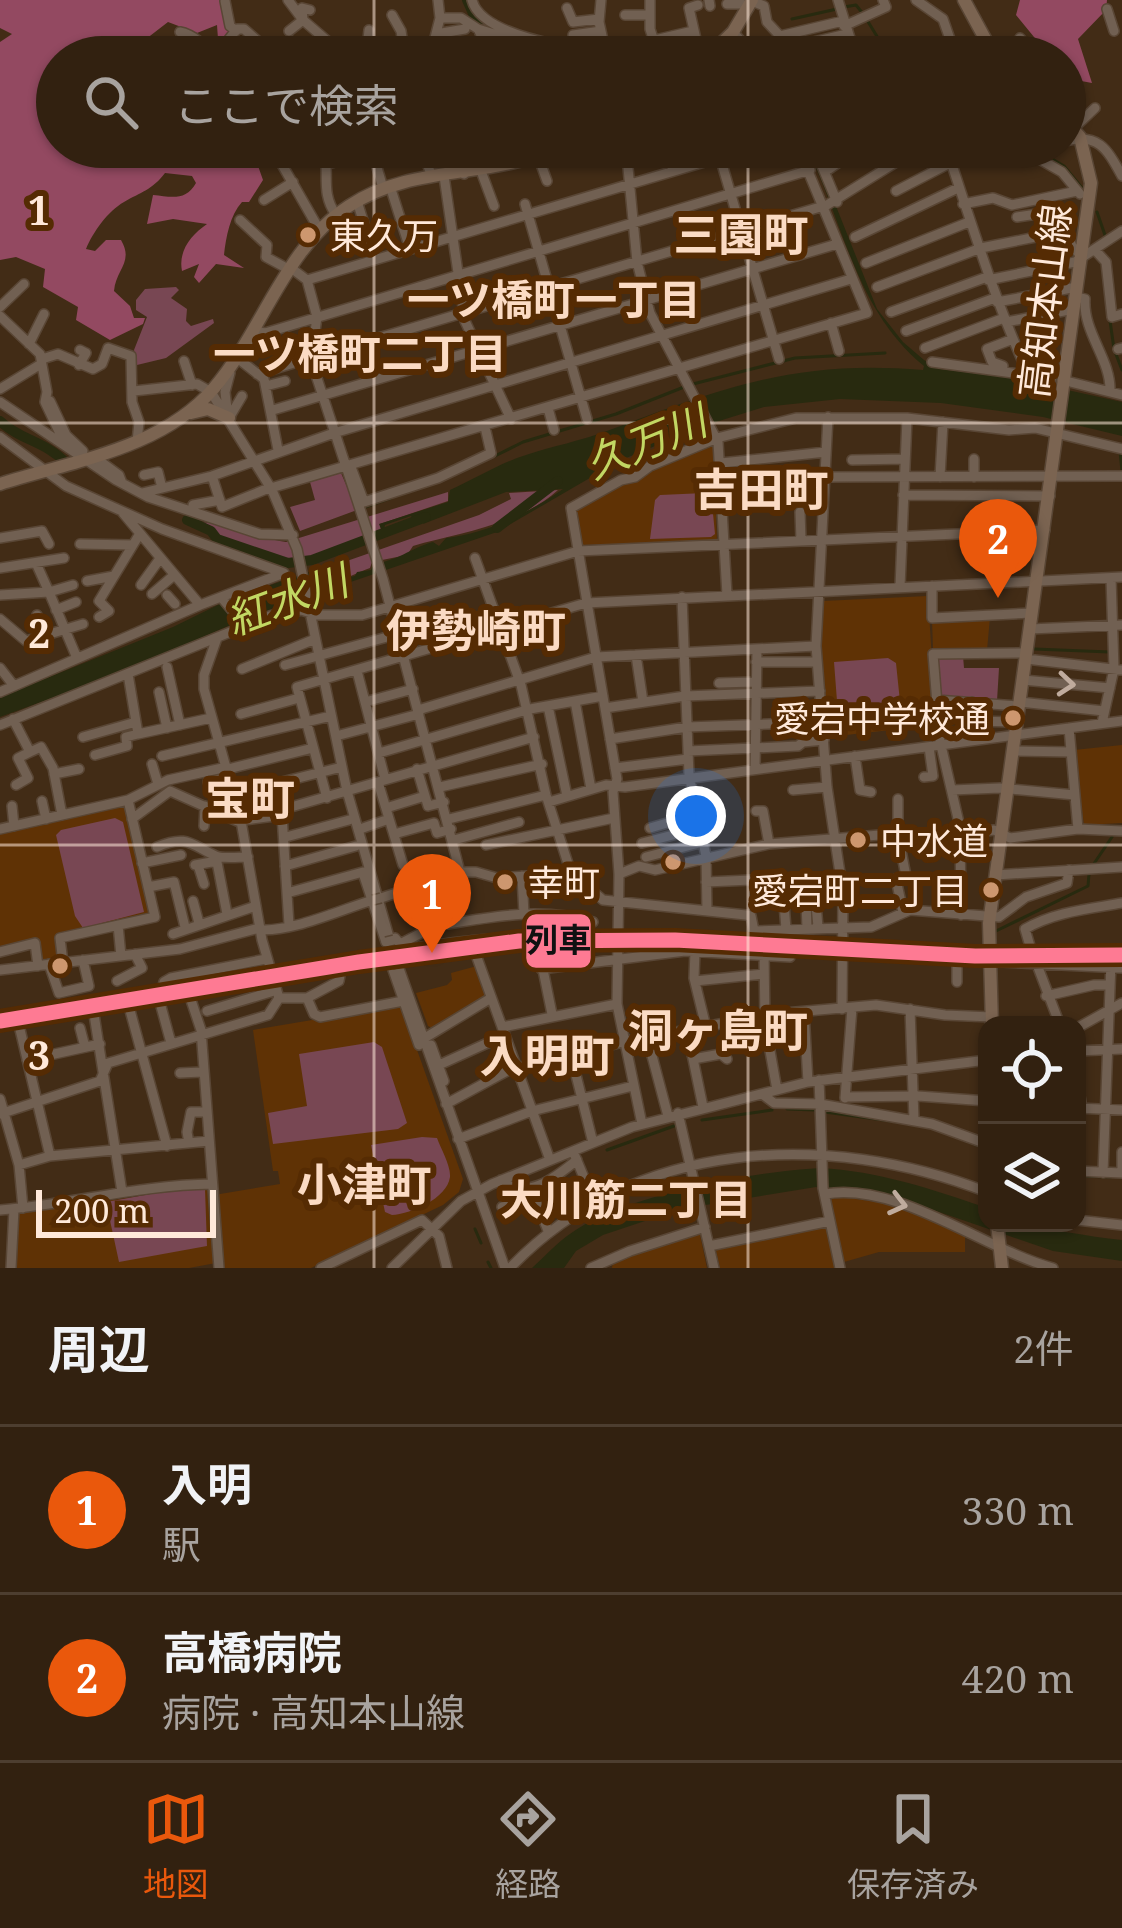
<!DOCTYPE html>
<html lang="ja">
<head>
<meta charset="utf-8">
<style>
	:root { --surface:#322110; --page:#3d2e1e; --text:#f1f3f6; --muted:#a8a39f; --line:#4d3e30; --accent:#ea580c }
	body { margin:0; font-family:"Noto Serif","Noto Sans JP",serif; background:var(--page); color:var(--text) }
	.controls { position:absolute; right:36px; bottom:36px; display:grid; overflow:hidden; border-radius:24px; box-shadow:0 3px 9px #0004 }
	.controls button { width:108px; height:108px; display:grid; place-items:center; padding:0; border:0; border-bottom:3px solid var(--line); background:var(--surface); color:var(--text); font:60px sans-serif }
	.scale { position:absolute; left:36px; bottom:30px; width:180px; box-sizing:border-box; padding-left:12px; border:6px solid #ffe9da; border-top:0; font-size:33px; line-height:42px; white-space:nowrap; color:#ffe9da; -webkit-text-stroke:9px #552b03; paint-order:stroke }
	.you { position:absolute; left:696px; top:816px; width:42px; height:42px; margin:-30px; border:9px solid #fff; border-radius:50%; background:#1a73e8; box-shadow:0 0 0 18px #1a73e833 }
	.badge { display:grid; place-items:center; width:78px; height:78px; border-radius:50%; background:var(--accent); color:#fff; font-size:39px; font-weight:700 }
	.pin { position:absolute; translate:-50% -99px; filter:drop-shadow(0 3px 6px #0008) }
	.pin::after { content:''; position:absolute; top:63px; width:42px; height:36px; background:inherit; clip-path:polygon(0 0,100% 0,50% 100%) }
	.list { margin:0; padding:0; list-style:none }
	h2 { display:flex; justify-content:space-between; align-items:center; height:156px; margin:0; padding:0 48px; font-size:51px }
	h2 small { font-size:39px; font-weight:400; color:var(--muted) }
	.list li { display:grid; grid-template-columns:78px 1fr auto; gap:36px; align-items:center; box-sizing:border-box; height:168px; padding:0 48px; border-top:3px solid var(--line) }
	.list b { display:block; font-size:45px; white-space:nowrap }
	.list p { margin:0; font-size:39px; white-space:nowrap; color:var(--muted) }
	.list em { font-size:39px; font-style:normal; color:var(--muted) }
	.icon { flex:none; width:66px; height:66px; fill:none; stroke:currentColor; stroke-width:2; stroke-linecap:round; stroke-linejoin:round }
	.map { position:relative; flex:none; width:1122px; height:1268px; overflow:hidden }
	.search { position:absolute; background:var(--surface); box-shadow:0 3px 9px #0004; left:36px; right:36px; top:36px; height:132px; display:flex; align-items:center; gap:30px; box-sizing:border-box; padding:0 42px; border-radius:66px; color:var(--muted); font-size:45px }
	.sheet { height:492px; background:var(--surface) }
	nav { display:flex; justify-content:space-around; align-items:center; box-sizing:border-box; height:168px; border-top:3px solid var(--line); background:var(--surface); font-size:33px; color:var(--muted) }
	nav a { display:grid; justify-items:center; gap:6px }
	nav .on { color:var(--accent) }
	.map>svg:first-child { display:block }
	.built { fill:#5f3205 }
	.green { fill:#784753 }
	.forest { fill:#934961 }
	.water { fill:#282a0f }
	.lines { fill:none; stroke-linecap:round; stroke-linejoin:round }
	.stream { stroke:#282a0f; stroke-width:3 }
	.river { stroke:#282a0f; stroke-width:10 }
	.minor-casing { stroke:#594635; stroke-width:12 }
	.major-casing { stroke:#594635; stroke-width:15 }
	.minor { stroke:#716052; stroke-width:9 }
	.major { stroke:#7b6451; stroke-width:12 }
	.minor-bridge-casing { stroke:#594635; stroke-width:12; stroke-linecap:butt }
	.minor-bridge { stroke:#716052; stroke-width:9 }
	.rail-1-casing { stroke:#552b03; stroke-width:24 }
	.rail-1 { stroke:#fe7a93; stroke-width:15 }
	.oneway { stroke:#bfab9d }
	.grid { fill:none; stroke:#ffe9da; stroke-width:3; stroke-opacity:0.55 }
	.bus-dot { fill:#cd976f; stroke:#552b03; stroke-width:4.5 }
	.labels { text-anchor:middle; stroke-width:12; stroke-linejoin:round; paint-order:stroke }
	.bus-label { font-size:36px; fill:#ffe9da; stroke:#552b03; text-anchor:start }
	.street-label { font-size:39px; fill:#ffe9da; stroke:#552b03 }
	.neighbourhood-label { font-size:42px; font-weight:bold; fill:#fbdbc4; stroke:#552b03 }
	.water-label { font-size:42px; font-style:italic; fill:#c2d763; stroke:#552b03 }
	.quarter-label { font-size:45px; font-weight:bold; fill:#fbdbc4; stroke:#552b03 }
	.grid-label { font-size:39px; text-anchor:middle; font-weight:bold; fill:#ffe9da; stroke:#552b03; stroke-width:12; stroke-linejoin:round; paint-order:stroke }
	.line-badge { stroke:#552b03; stroke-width:4.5 }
	.pale-badge-label { font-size:33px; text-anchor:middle; font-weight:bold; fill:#111 }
</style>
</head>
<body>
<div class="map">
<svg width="1122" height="1268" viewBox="0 0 1122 1268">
	<rect width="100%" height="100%" fill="#422c16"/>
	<path class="built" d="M713,445L717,541L581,545L575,510L647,471Z
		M928,596L936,725L828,737L821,646L823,601Z
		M990,617L987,650L933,649L932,620Z
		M1122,745V823L1084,825L1074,750Z
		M125,804L150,915L57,936V960L41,962L38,941L0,948V831Z
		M477,966L486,993L484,1000L434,1029L428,1026L416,993L447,985L452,980L451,973Z
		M401,1005L463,1179L459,1192L443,1205L311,1268H220L214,1195L280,1184L278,1171H273L253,1030Z
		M209,1187L216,1263L189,1268H13L16,1213Z
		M835,1196L904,1206L965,1235V1252H879L844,1262L830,1201Z
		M821,1224L827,1228L836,1268H720L716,1251L720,1245Z
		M695,1232L700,1235L707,1268H612L613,1261Z"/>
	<path class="green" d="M176,287L179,290L171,298L187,309L186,321L191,326L213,319L214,323L166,358L137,365L134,350L147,317L136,310V300L145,289Z
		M341,473L357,510L300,531L290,507L315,500L310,482Z
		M558,490C518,526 457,533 413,546L407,555L372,562L370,568C355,573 338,585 319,580L327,575L320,574L321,570L479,515L511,499L509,493Z
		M448,492V501L380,524L382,534C353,544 318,562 288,560C257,558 225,537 197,523C221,519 258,539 286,542Z
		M705,493L712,503L715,534L711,537L650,539L655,500L660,495Z
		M963,656L964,668H999L997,701L941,698L936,659Z
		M888,658L896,663L902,721L839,727L834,662Z
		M115,818L123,822L144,912L83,928L75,916L56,835L61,830Z
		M374,1042L382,1047L407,1123L398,1129L273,1144L268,1113L307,1106L299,1054Z
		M422,1137L437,1138C441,1149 451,1166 450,1177C447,1199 410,1214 392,1215L385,1212L371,1145Z
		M179,1189H205L207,1246L119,1262L106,1202Z"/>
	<path class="forest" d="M0,0H223L230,30L219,46L210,42L218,39L217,25L197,33L168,22L146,39L142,57H57V147H240L257,163L263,180L249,202H242C230,215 226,237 224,255L244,268L216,264L199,283L194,277L199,264L182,271C178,251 191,235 207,224L173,219L147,224L153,195C172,197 186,201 196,183L192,176L165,173C152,190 141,192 124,202C108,211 93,232 86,249L95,251L106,240H121C134,262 116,269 114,291L130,306L134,318H145L143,324L110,340L76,320L78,307L43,287L45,269L16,257L0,260V42L12,34L0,28Z
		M1020,0H1107L1106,10L1078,39L1092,83L1065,78V57H1041L1043,48L1016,15Z"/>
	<path class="water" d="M806,147H810L820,166L877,309L903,342L924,360L939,369L1013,378L1122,402V436L1043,417L941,403L840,399L764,407L703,426L619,461L497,532L251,616L120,673L0,717V697L173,627L230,599L320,568L318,575L328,574L320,578L323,583L355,576L357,572L371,570L374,564C399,560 409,549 433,542L439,546L446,538C484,534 528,514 563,489L506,492L423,524L425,520H413L411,516L385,525L383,534L379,524L448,502L450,490C475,479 500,463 526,455C553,446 580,441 607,431C721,388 797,359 923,370L924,366C855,310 844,222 806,147Z
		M820,1168C878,1171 932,1189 987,1208V1223C1033,1223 1076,1236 1122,1240V1261L1053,1251L904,1200L816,1187L693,1207L648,1220L603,1235L576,1251L564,1268H532C544,1257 555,1245 567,1236C622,1195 751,1172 820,1168Z"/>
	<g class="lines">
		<path class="stream" d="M844,7L856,5L864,15
			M792,19L837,9
			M867,20L889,56
			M1032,147L1064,166L1082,188
			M1097,212L1106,238
			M1102,264L1114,349L1122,370
			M693,384L795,358L885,353
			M1120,451L1122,471
			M495,456L523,442L616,414L684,387
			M365,507L391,498
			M1034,649L1110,652
			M1093,865L1112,837
			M996,931L1088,886L1089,874
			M787,1109L815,1110
			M825,1112L898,1122
			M702,1120L772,1110
			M954,1136L987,1149
			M607,1150L674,1126
			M1077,1176L1111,1177
			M500,1193L516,1192
			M475,1229L481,1243
			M488,1262L491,1268"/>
		<path class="river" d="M467,0L477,22L495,31
			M558,51L597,57
			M0,421C20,440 47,442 66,463
			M187,520L211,531L217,539L288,563L312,560L426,517
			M497,528L558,481"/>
		<defs>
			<path id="minor" d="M288,0L303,20L302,8L310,10
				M472,0C482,41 600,53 638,57
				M601,0L599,22L606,54
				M650,0V29L659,57
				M709,0L710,6
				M838,0L856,57
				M916,0L943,19L952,45
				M225,1L230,26L236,31
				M752,1L764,6L767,22L780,36L843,21
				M727,4H742L748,9
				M698,5L689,8L700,57
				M567,8L573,22L599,19
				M1107,9L1114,31
				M392,15L401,31L405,57
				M625,15H650
				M440,18H461L478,29L567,57
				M844,26L886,7L883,0
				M289,31L303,20L346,57
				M180,32C197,35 202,48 219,52L237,29H244L276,57
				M733,32L741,41L743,57
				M436,34L465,29
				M573,35L601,31
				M1020,38L1036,57
				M655,40L693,31
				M291,41L312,57
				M809,43L847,34
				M171,46L180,57
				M792,50L794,57
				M462,52L487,47L478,29
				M366,57L369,30
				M430,57L440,18L438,0
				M430,57L462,52L463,57
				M748,57L758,50
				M823,57H824
				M893,57L952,45L958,57
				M995,57L1018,42
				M1074,128L1095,108
				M1065,141C1099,133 1107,149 1122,176
				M272,147L320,231
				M324,147C330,174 320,192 336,215
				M371,147L383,188
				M421,147L432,177
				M459,147L464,174
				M626,147L637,262L650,313L718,442L727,595
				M666,147L673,171
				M717,147L779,359
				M814,147L837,202
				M946,147C971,221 993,296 1026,369L1051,379
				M1018,147L1062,172L1080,194
				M538,156L547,181
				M328,164L386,147
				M829,169L861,147
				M481,171L494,206
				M444,176L465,321L511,419
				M390,186L410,249
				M896,191L950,163
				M264,200L293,182
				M357,201L375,259
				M525,204L587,419
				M963,204L993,198L1012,205L1077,191
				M1017,217L1057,211L1072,246L1082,257
				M240,220L267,245L266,257L290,270
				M855,237L958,188
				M1095,250L1106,262L1112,317L1122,314
				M866,263L969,222
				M291,268L307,280L317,317L311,360L383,579L460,872
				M307,280L755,147
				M988,280L1075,262L1122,231
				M877,287L981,248L1066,231
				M997,302L1077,287
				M0,307L24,284
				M891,312L987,277
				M0,316L40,354L47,392L45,402L65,444
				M1006,322L1069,310L1076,297L1085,299C1083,333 1111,359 1110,391
				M831,323L839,351
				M253,330L265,333L810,170
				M906,331L995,298
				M29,344L44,314
				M925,348L1004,318
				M1118,349L1122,348
				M1019,353L1037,349
				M236,357L264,379L278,450
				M42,359L58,354L93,369L102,364L108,348L131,356L132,402L139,422L137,442
				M184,361L192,385
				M932,362L1034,376
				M79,365L86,353L80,350
				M1003,366L992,362L987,349L1013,339
				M257,374L827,205L898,161L942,147
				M1062,380L1122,395
				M266,386L285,381
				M0,389L41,364
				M134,391L197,384L211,392L272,490L297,549L347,791L391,944
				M50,401L66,435L83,451
				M0,402L116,480L148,497L260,534L293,535
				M548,408L554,430
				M227,409L225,392L230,373
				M273,410L837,244
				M828,417L816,646L827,787L843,893L842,1009
				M229,418L242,396
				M0,437L66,486L162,529L284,573L200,605L123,513
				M974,459V477
				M852,460L905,459
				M100,461L119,475L122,483
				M721,463L826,452
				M351,467L364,502L438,478L491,453L485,427
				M144,475L158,472L162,488
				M212,476L222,507L264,490L867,313L798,147
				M940,477L943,422
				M722,488L825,477L1122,476
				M142,493L212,476L334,433L851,279
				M903,495L1050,496
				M193,505L220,500
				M800,512L801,540
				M0,538L42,531L49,544
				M80,544L133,545
				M475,558L521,685L546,795L571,873
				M36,563L49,592L73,585
				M0,568L64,558
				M87,581L114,576
				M141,585L159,560
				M932,586V618L1032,613
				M900,587L907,418
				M152,594L173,576
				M0,595L49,592L77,658
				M167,595L175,604
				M221,597L245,626
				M682,597L689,775L706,856L707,911
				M56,610L76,602
				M37,615L43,636
				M99,617L109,611L99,601L139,535
				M0,619L26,641L83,624
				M1030,629L1122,625
				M217,638L204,675V689L241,821L262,940L279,998
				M636,655L643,702
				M1026,659L1122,670
				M756,662H817
				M285,665L398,634
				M167,667L180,725
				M0,668L14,686
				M242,669L315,639
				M357,671L385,779
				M128,674L138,734L211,718
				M1023,680L1110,688
				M719,683L753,682
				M0,692L200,605
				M159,692L167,728
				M936,700L1019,706
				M575,701L591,789
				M365,702L413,689
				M972,702V721L1017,722
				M1020,702L1104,711
				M548,706L567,796
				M605,708L685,696L820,691
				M418,710L596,657L816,646
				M241,714L299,698
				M13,719L30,752L41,747L53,768L62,815
				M1102,723L1114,669L1111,578
				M0,725L270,616L301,610L317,615H362L578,551L1045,530
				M1069,728L1078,829
				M336,736L419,714
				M83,737L136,722
				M610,739L687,727L822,722
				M688,751L798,746L803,742L824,740
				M1012,751L1071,752
				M379,753L530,709L603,696
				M95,755L127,746L126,737L138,734
				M162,756L331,716
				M855,756L860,790L871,792
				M152,764L158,784
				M615,768L688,759
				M228,769L313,748
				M417,769L428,806L444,802
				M755,769L757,649
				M54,774L79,769
				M924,777L933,776L929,747
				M208,782L230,777
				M378,782L403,865
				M16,785L28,778L18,758L30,752
				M440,787L542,764
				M793,790L827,787
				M952,790L1000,788L1075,795
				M234,794L342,767
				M327,798L297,687L586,603L1122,577
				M898,799V835L906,876L896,879L903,912
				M42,801L46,819
				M549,802L606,785L625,787L1122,721
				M12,806L14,826
				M386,808L425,796
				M756,811H763L769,844
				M282,815L284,809L534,737
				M132,819L170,791L237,821L282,815L289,925
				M449,819L546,795
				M204,826L205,806
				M363,828L389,819
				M650,828L698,814
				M0,829L128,800L168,780L227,767
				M394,834L434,823L437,833L451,829
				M286,837L349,820
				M454,840L519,822
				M642,843L700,828
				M486,845L614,818
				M157,847C188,834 191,845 216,856C223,859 239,857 248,857
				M216,857L227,914
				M646,857L703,842
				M142,863L181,855
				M195,865L217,861
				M198,865L204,884
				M285,866L356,846
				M619,874L639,866L655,870L769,844L892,834L910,841L994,830L1010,838L1078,829L1122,831
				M996,875L1122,867
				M364,876L386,942
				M522,876L524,914
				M706,882L751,880
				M423,885L437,922L445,917L448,924C495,916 545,907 593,922
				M148,887L174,882L185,927
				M772,892L783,891L786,929
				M287,893L363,872
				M815,893L818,927
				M381,898L460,872H476L497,878L571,873L603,900L746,915L751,916L754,931L871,927L910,910L999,917L1026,897L1067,883L1069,870
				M193,901L199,923
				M806,901L807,929
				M961,915L960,827L940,741L933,654L1027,653
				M118,925L121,956
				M173,934L256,906
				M395,938L400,944L425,931
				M538,945L552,1014
				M400,951C542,924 687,938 829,945C927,950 1024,953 1122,951
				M695,951L694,978L706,1027
				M0,952L35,943L38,966
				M475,952L550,1160
				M764,952L765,1023L777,1090
				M1032,953L1025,929C1054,912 1088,909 1122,903
				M396,960L505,1268
				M957,960V982
				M400,962L510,946L623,943L1122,968
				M1036,962L1060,1025
				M63,963L60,938L155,917L128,800
				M49,964L59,993L89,986L83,960
				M391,964L419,1045
				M541,969L685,951L790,957V951
				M0,970L180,949L255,929C286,935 342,909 373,900
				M117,981L142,968L135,954
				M695,981L764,974
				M162,990L164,982L171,978L266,959
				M189,994L201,1030L219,1268
				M1046,996L1094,985H1110
				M279,998H307L314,1014L320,1017L403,1001
				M307,998L339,981L341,969
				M159,999L171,1043
				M128,1003L167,1146
				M93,1008L122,1192
				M910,1009L914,1120
				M207,1011L274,991
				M804,1012L808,1082
				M0,1017L387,953
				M18,1021L50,1156
				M0,1025L383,962L392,964
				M502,1027L617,1004
				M80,1028L85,1047
				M1077,1028L1122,1003
				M687,1030L703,1107
				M428,1036L491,998
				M647,1037L668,1116
				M431,1045L444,1081
				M1077,1051L1122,1049
				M571,1055L593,1143
				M693,1059L721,1054L727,1059
				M27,1060L100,1044
				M439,1065L505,1035
				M180,1073L202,1072
				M1077,1078L1082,1108
				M762,1094L774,1103L820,1104L819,1080
				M845,1097L918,1096L987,1101
				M845,1098L852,1008
				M0,1099L19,1165L23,1208
				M446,1104L509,1070L623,1042L773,1014L876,1005L945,1015L992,1017
				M1077,1108L1122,1110
				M678,1113L714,1268
				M0,1114L100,1081L108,1063L115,1061L268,1015L279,998
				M642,1124L617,1004L619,874L613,792L617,779L571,508L621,480L635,477L650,466L717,438L796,418H907L1009,430L1035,428L1122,449
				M458,1139L532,1111L633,1086
				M189,1143L187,1132L191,1112H206
				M1122,1152V1170
				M575,1156L595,1204
				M19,1165L50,1156L209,1141
				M1077,1171L1122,1173
				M1103,1173L1111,962
				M501,1180C526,1202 556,1177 577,1160
				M531,1189L549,1233
				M825,1194C898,1181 985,1250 1053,1268
				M502,1207L535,1201
				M0,1210C71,1204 140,1185 212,1184
				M1077,1220L1122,1225
				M709,1246L830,1221
				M11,1268L14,1209
				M321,1268L422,1220L439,1236L447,1268
				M392,1268L461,1201L492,1184L632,1127L808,1082L987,1060
				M510,1268C634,1138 828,1130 987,1192
				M591,1268L630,1251L705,1227
				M840,1268L823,1188L820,1104L932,1124L987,1144"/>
			<path id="major" d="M964,0L995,57
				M707,57L733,32L752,0
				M191,413L208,409L229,418
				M0,484C72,461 162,449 214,388C263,331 284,248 349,206C412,164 492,179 559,147
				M992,1025L989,923L1091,183L1080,137L1065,120
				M997,1223L1002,1268"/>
		</defs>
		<use href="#minor" class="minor-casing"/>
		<use href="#major" class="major-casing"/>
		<use href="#minor" class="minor"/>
		<use href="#major" class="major"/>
		<defs>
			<path id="minor-bridge" d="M373,900L381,898
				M386,942L394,940
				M387,953L400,951
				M392,964L400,962"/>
		</defs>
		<use href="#minor-bridge" class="minor-bridge-casing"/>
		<use href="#minor-bridge" class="minor-bridge"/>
		<defs>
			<path id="rail-1" d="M0,1021L359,962L519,941L675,940L975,956L1122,955"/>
		</defs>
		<use href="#rail-1" class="rail-1-casing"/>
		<use href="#rail-1" class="rail-1"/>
	</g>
	<defs><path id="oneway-chevron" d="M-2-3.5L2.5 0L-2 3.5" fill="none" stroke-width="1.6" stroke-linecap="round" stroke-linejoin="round" transform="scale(3)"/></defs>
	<g class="oneway">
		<use href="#oneway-chevron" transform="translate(1066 684) rotate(5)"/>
		<use href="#oneway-chevron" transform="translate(898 1204) rotate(14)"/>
	</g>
	<path class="grid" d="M374,0V57M748,0V57M374,147V1268M748,147V1268M0,423H1122M0,845H1122"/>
	<g class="bus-dot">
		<circle cx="308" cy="235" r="10"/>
		<circle cx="1013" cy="718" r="10"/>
		<circle cx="858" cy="840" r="10"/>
		<circle cx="673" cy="862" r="10"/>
		<circle cx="505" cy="882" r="10"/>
		<circle cx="991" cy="890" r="10"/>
		<circle cx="60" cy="966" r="10"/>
	</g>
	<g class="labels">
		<g class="bus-label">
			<text x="330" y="249">東久万</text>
			<text x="990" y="732" text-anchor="end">愛宕中学校通</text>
			<text x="880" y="854">中水道</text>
			<text x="528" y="896">幸町</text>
			<text x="968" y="904" text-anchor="end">愛宕町二丁目</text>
		</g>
		<g class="street-label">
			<text transform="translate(1045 301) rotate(-83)" y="14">高知本山線</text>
		</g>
		<g class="neighbourhood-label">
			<text x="554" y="315">一ツ橋町一丁目</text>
			<text x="360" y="369">一ツ橋町二丁目</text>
			<text x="626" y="1215">大川筋二丁目</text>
		</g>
		<g class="water-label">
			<text transform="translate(646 442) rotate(-22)" y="15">久万川</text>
			<text transform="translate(287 600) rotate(-20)" y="15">紅水川</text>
		</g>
		<g class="quarter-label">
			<text x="741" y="251">三園町</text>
			<text x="761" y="506">吉田町</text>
			<text x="476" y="647">伊勢崎町</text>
			<text x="250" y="815">宝町</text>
			<text x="718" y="1047">洞ヶ島町</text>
			<text x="547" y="1072">入明町</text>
			<text x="364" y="1201">小津町</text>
		</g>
	</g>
	<g class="grid-label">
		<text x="39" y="225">1</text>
		<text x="39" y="648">2</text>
		<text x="39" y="1070">3</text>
	</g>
	<rect class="line-badge" x="524" y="912" width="69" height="58" rx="12" fill="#fe7a93"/>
	<g class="pale-badge-label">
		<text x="558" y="952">列車</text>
	</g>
</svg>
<div class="controls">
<button><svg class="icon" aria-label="locate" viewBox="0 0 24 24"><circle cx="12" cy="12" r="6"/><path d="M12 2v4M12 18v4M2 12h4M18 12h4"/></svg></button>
<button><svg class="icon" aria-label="layers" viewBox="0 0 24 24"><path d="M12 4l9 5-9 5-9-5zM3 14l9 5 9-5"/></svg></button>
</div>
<div class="scale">200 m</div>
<div class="you"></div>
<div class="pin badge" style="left:432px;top:953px">1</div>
<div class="pin badge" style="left:998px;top:598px">2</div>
<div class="search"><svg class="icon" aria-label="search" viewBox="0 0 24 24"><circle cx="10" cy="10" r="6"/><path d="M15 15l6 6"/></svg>ここで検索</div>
</div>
<section class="sheet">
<h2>周辺<small>2件</small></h2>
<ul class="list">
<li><span class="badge">1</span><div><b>入明</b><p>駅</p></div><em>330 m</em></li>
<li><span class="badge">2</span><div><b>高橋病院</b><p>病院 · 高知本山線</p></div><em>420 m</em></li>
</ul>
</section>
<nav>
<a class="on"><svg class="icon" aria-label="map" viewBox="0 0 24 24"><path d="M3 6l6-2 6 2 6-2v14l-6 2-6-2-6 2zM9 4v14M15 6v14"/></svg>地図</a>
<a><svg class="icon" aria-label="directions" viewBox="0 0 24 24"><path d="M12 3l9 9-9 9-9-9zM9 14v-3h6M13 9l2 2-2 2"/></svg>経路</a>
<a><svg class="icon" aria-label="saved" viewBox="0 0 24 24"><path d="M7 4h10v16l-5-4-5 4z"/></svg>保存済み</a>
</nav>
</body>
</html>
